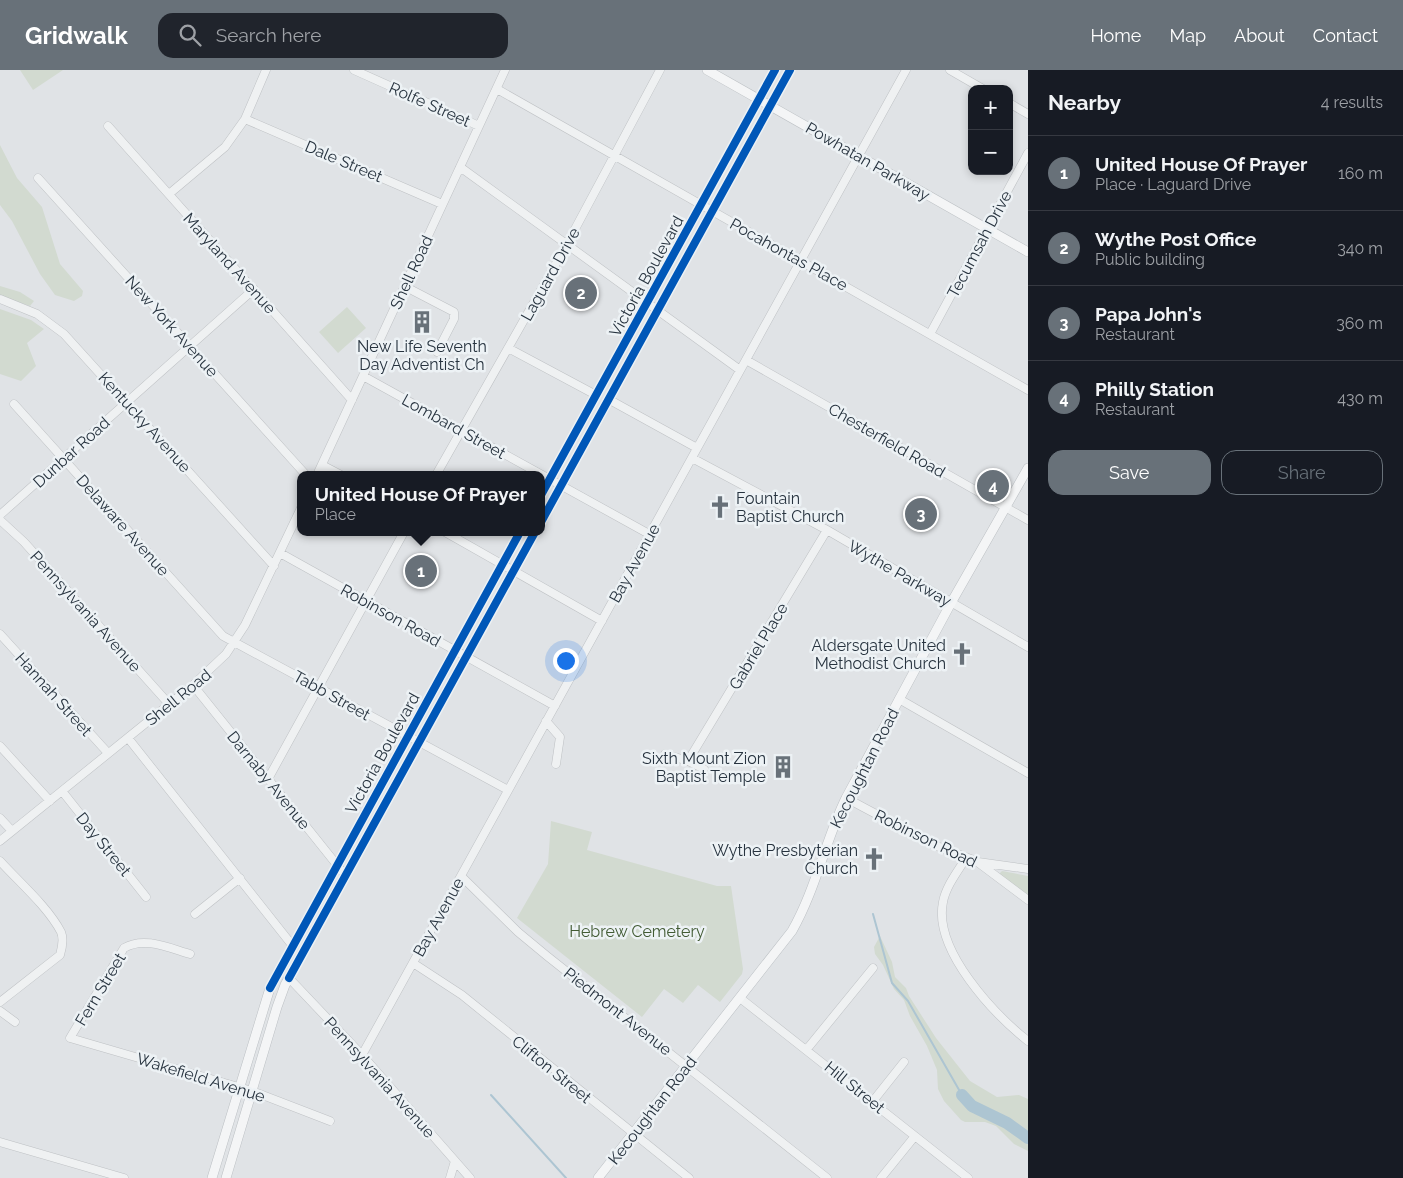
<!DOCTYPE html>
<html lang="en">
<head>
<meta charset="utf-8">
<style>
	:root { --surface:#171b24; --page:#20242c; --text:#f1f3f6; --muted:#9ea1a6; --line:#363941; --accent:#687179 }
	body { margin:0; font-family:Raleway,sans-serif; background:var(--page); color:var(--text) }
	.controls { position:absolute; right:15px; top:15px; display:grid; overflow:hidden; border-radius:10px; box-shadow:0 2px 8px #0003 }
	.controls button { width:45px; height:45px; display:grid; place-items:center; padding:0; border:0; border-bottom:1px solid var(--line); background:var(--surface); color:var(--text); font:25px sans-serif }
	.you { position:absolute; left:565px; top:590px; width:18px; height:18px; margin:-12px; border:4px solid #fff; border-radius:50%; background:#1a73e8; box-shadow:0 0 0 8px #1a73e833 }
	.badge { display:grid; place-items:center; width:32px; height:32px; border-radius:50%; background:var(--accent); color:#fff; font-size:16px; font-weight:700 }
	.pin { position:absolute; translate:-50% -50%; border:2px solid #fff; box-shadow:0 1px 5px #0006 }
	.popup { position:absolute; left:297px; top:401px; width:248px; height:65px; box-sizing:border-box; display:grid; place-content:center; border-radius:10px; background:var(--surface); filter:drop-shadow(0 1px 4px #0005); font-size:16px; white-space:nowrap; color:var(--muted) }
	.popup b { font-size:19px; color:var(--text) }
	.popup::after { content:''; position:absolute; left:50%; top:100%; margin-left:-10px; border:10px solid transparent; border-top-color:var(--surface) }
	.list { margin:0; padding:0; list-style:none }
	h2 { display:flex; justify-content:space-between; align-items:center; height:65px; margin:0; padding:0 20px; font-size:21px }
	h2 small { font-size:16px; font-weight:400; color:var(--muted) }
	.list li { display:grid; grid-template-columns:32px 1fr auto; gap:15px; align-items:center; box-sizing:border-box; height:75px; padding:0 20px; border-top:1px solid var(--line) }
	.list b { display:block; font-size:19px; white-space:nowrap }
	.list p { margin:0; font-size:16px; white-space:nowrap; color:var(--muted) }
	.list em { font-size:16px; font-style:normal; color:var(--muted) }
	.actions { display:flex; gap:10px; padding:15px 20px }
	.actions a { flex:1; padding:11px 0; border:1px solid var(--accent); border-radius:15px; text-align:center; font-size:18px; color:var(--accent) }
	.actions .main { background:var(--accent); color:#fff }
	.icon { flex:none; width:28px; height:28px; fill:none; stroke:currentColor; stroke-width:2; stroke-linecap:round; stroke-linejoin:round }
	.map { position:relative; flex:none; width:1028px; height:1108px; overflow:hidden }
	header { display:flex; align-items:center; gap:30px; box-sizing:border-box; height:70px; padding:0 25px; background:var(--accent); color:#fff }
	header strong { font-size:24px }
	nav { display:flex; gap:28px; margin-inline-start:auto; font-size:18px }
	.search { width:350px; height:45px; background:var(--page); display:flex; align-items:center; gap:12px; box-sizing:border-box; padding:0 18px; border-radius:15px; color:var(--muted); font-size:19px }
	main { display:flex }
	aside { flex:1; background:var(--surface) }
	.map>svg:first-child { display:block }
	.green { fill:#d2dad0 }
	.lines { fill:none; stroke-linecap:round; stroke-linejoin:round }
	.stream { stroke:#adc5d2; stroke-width:2 }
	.river { stroke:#adc5d2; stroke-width:12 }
	.minor-casing { stroke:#bec1c4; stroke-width:9 }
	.major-casing { stroke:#bcc0c4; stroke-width:10 }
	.minor { stroke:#eff1f2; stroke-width:8 }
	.major { stroke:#f4f5f6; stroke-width:9 }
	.cycleway-casing { stroke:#edf2f5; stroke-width:11 }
	.cycleway { stroke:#0057b8; stroke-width:8 }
	.labels { text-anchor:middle; stroke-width:5; stroke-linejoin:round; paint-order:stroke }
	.street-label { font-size:16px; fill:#27333f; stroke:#edf2f5 }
	.poi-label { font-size:16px; fill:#27333f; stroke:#edf2f5; text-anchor:end }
	.park-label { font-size:16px; fill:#425b34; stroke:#edf2f5 }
</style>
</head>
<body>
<header>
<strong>Gridwalk</strong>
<div class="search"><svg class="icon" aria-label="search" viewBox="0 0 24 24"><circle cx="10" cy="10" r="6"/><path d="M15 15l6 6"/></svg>Search here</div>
<nav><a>Home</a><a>Map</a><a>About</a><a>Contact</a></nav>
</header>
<main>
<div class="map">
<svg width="1028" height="1108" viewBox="0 0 1028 1108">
	<rect width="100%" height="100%" fill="#e0e3e6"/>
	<path class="green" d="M20,0H63L33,20Z
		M0,75L17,108L42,137L60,194L83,221L82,226L74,231L55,225L40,204L12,151L0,135Z
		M0,216L20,222L34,231L30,236L0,226Z
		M347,237L366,258L338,283L319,262Z
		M0,239L31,250L44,259L27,273L36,296L21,311L0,304Z
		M551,751L592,762L587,780L717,816H731L743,899L742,904L720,932L698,915L683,933L664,919L642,947L517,848L548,794Z
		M1002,801L1028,806V827L999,804Z
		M880,866L892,892L895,907L906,918L909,926L936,968L970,1011L997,1027L1019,1025L1028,1029V1081L1014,1074L996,1056L985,1052H965L961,1050L944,1031L938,1019L937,1000L927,976L910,946L904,930L894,919L883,895L875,884L874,877Z"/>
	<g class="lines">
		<path class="stream" d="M873,844L892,913L908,931L962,1025
			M491,1025L566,1108"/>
		<path class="river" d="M962,1025L972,1036L1007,1053L1028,1068"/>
		<defs>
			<path id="minor" d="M354,0L479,56
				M950,0L983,19
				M497,19L1028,320
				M1009,33L1028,44
				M245,49L442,134
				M108,56L352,330
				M460,97L740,300
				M38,108L306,405
				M169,124L225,77L245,49L266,0
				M404,216L454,242V249L437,282
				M0,229L37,244L64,264L274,496
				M930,264L1028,83
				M508,278L596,325
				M746,290L1028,450
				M363,306L649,464
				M608,329L697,378
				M14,334L223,566L508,720
				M692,388L827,460L1028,577
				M322,395L341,405
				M317,405L505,0
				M436,405L567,174L660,0
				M0,445L254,219
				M0,450L24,472L169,634
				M445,462L602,551
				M280,483L555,636
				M0,564L108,683
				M193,615L345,805
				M899,629L1028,703
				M546,651L560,667L556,694
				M128,668L292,875
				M0,676L50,731
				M665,684L688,691L704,699
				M688,691L827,460
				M268,709L404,462
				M62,721L146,827
				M846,728L934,775L976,791L1028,830
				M0,748L12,761
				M0,771L193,615L226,584L245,555L301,438
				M966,788C958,801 946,816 943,832C933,880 994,944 1028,971
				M0,791C19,812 48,837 61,862C64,869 62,878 60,885L0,932
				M978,792L1028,799
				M461,806L518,862L547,886L827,1108
				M195,844L240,808
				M190,884C169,878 144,866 124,878L70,968L252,1021L330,1051
				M413,893L462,925L689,1108
				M289,908L362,985L470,1108
				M740,928L968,1108
				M0,941L15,952
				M807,979L873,898
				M362,985L906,0
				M873,1031L904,992
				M0,1072L124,1108
				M450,1108L455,1091
				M881,1108L915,1066"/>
			<path id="major" d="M707,0L1028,182
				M541,425L775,0
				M541,452L790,0
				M212,1108L270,918L520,462
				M226,1108L277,937L285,915L535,462
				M598,1108L792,861C816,819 825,771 846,728L951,533L1028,398"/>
		</defs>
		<use href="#minor" class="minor-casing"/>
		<use href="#major" class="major-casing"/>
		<use href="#minor" class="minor"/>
		<use href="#major" class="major"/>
		<defs>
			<path id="cycleway" d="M541,425L775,0
				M541,452L790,0
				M289,908L535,462
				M270,918L520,462"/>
		</defs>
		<use href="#cycleway" class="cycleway-casing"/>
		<use href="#cycleway" class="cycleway"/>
	</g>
	<defs>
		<symbol id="building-bare" viewBox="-9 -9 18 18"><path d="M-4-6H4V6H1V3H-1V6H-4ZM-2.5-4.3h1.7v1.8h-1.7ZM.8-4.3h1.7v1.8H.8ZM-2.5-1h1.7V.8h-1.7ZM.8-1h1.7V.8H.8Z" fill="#687179" stroke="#edf2f5" stroke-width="2.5" paint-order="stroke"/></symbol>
		<symbol id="church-bare" viewBox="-9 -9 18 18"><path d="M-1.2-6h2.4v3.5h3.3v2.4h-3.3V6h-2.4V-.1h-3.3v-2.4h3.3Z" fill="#687179" stroke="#edf2f5" stroke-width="2.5" paint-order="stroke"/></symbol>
	</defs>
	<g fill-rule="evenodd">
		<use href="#building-bare" x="406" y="236" width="32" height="32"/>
		<use href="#church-bare" x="704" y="421" width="32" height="32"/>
		<use href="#church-bare" x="946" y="568" width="32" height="32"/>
		<use href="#building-bare" x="767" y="681" width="32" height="32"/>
		<use href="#church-bare" x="858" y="773" width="32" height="32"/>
	</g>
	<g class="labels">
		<g class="street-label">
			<text transform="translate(430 34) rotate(24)" y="6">Rolfe Street</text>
			<text transform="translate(344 91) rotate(23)" y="6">Dale Street</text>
			<text transform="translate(868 91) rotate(30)" y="6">Powhatan Parkway</text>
			<text transform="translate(979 174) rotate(-62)" y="6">Tecumsah Drive</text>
			<text transform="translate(789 184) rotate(29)" y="6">Pocahontas Place</text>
			<text transform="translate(230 193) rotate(48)" y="6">Maryland Avenue</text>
			<text transform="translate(411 202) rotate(-65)" y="6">Shell Road</text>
			<text transform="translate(550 204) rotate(-61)" y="6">Laguard Drive</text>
			<text transform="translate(646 206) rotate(-61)" y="6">Victoria Boulevard</text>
			<text transform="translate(172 256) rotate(48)" y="6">New York Avenue</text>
			<text transform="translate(145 352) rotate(48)" y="6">Kentucky Avenue</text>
			<text transform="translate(454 356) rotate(29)" y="6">Lombard Street</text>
			<text transform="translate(887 370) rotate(30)" y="6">Chesterfield Road</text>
			<text transform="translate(71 382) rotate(-42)" y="6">Dunbar Road</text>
			<text transform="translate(123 455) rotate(48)" y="6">Delaware Avenue</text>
			<text transform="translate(634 493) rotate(-61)" y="6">Bay Avenue</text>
			<text transform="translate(900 503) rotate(30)" y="6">Wythe Parkway</text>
			<text transform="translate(86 541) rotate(48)" y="6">Pennsylvania Avenue</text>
			<text transform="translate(391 545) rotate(29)" y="6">Robinson Road</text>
			<text transform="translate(758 576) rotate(-59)" y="6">Gabriel Place</text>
			<text transform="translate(54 624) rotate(48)" y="6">Hannah Street</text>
			<text transform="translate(332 625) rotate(29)" y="6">Tabb Street</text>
			<text transform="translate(178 627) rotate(-39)" y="6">Shell Road</text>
			<text transform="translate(382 683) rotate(-61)" y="6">Victoria Boulevard</text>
			<text transform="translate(864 698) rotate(-63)" y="6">Kecoughtan Road</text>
			<text transform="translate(269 710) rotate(51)" y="6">Darnaby Avenue</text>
			<text transform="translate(926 768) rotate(26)" y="6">Robinson Road</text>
			<text transform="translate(104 774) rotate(51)" y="6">Day Street</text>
			<text transform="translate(438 847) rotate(-61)" y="6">Bay Avenue</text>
			<text transform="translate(100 919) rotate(-59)" y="6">Fern Street</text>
			<text transform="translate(618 941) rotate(38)" y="6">Piedmont Avenue</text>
			<text transform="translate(552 999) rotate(39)" y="6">Clifton Street</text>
			<text transform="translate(201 1007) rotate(17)" y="6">Wakefield Avenue</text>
			<text transform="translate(380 1007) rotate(48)" y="6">Pennsylvania Avenue</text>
			<text transform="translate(855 1017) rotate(39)" y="6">Hill Street</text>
			<text transform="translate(652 1040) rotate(-52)" y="6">Kecoughtan Road</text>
		</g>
		<g class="poi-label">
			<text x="422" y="282" text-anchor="middle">New Life Seventh<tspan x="422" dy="18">Day Adventist Ch</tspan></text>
			<text x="736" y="434" text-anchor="start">Fountain<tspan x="736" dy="18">Baptist Church</tspan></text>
			<text x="946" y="581">Aldersgate United<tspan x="946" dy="18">Methodist Church</tspan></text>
			<text x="766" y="694">Sixth Mount Zion<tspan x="766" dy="18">Baptist Temple</tspan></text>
			<text x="858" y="786">Wythe Presbyterian<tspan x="858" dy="18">Church</tspan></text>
		</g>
		<g class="park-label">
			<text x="637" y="867">Hebrew Cemetery</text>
		</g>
	</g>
</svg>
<div class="controls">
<button>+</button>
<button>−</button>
</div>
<div class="you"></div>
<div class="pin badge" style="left:421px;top:501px">1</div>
<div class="popup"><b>United House Of Prayer</b>Place</div>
<div class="pin badge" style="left:581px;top:223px">2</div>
<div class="pin badge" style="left:921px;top:444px">3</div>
<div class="pin badge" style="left:993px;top:416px">4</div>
</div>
<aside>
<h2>Nearby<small>4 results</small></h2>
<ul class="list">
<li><span class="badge">1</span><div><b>United House Of Prayer</b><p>Place · Laguard Drive</p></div><em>160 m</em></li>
<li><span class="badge">2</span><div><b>Wythe Post Office</b><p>Public building</p></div><em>340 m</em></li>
<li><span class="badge">3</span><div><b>Papa John's</b><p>Restaurant</p></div><em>360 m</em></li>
<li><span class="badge">4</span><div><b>Philly Station</b><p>Restaurant</p></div><em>430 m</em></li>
</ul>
<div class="actions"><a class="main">Save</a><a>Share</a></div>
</aside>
</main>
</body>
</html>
